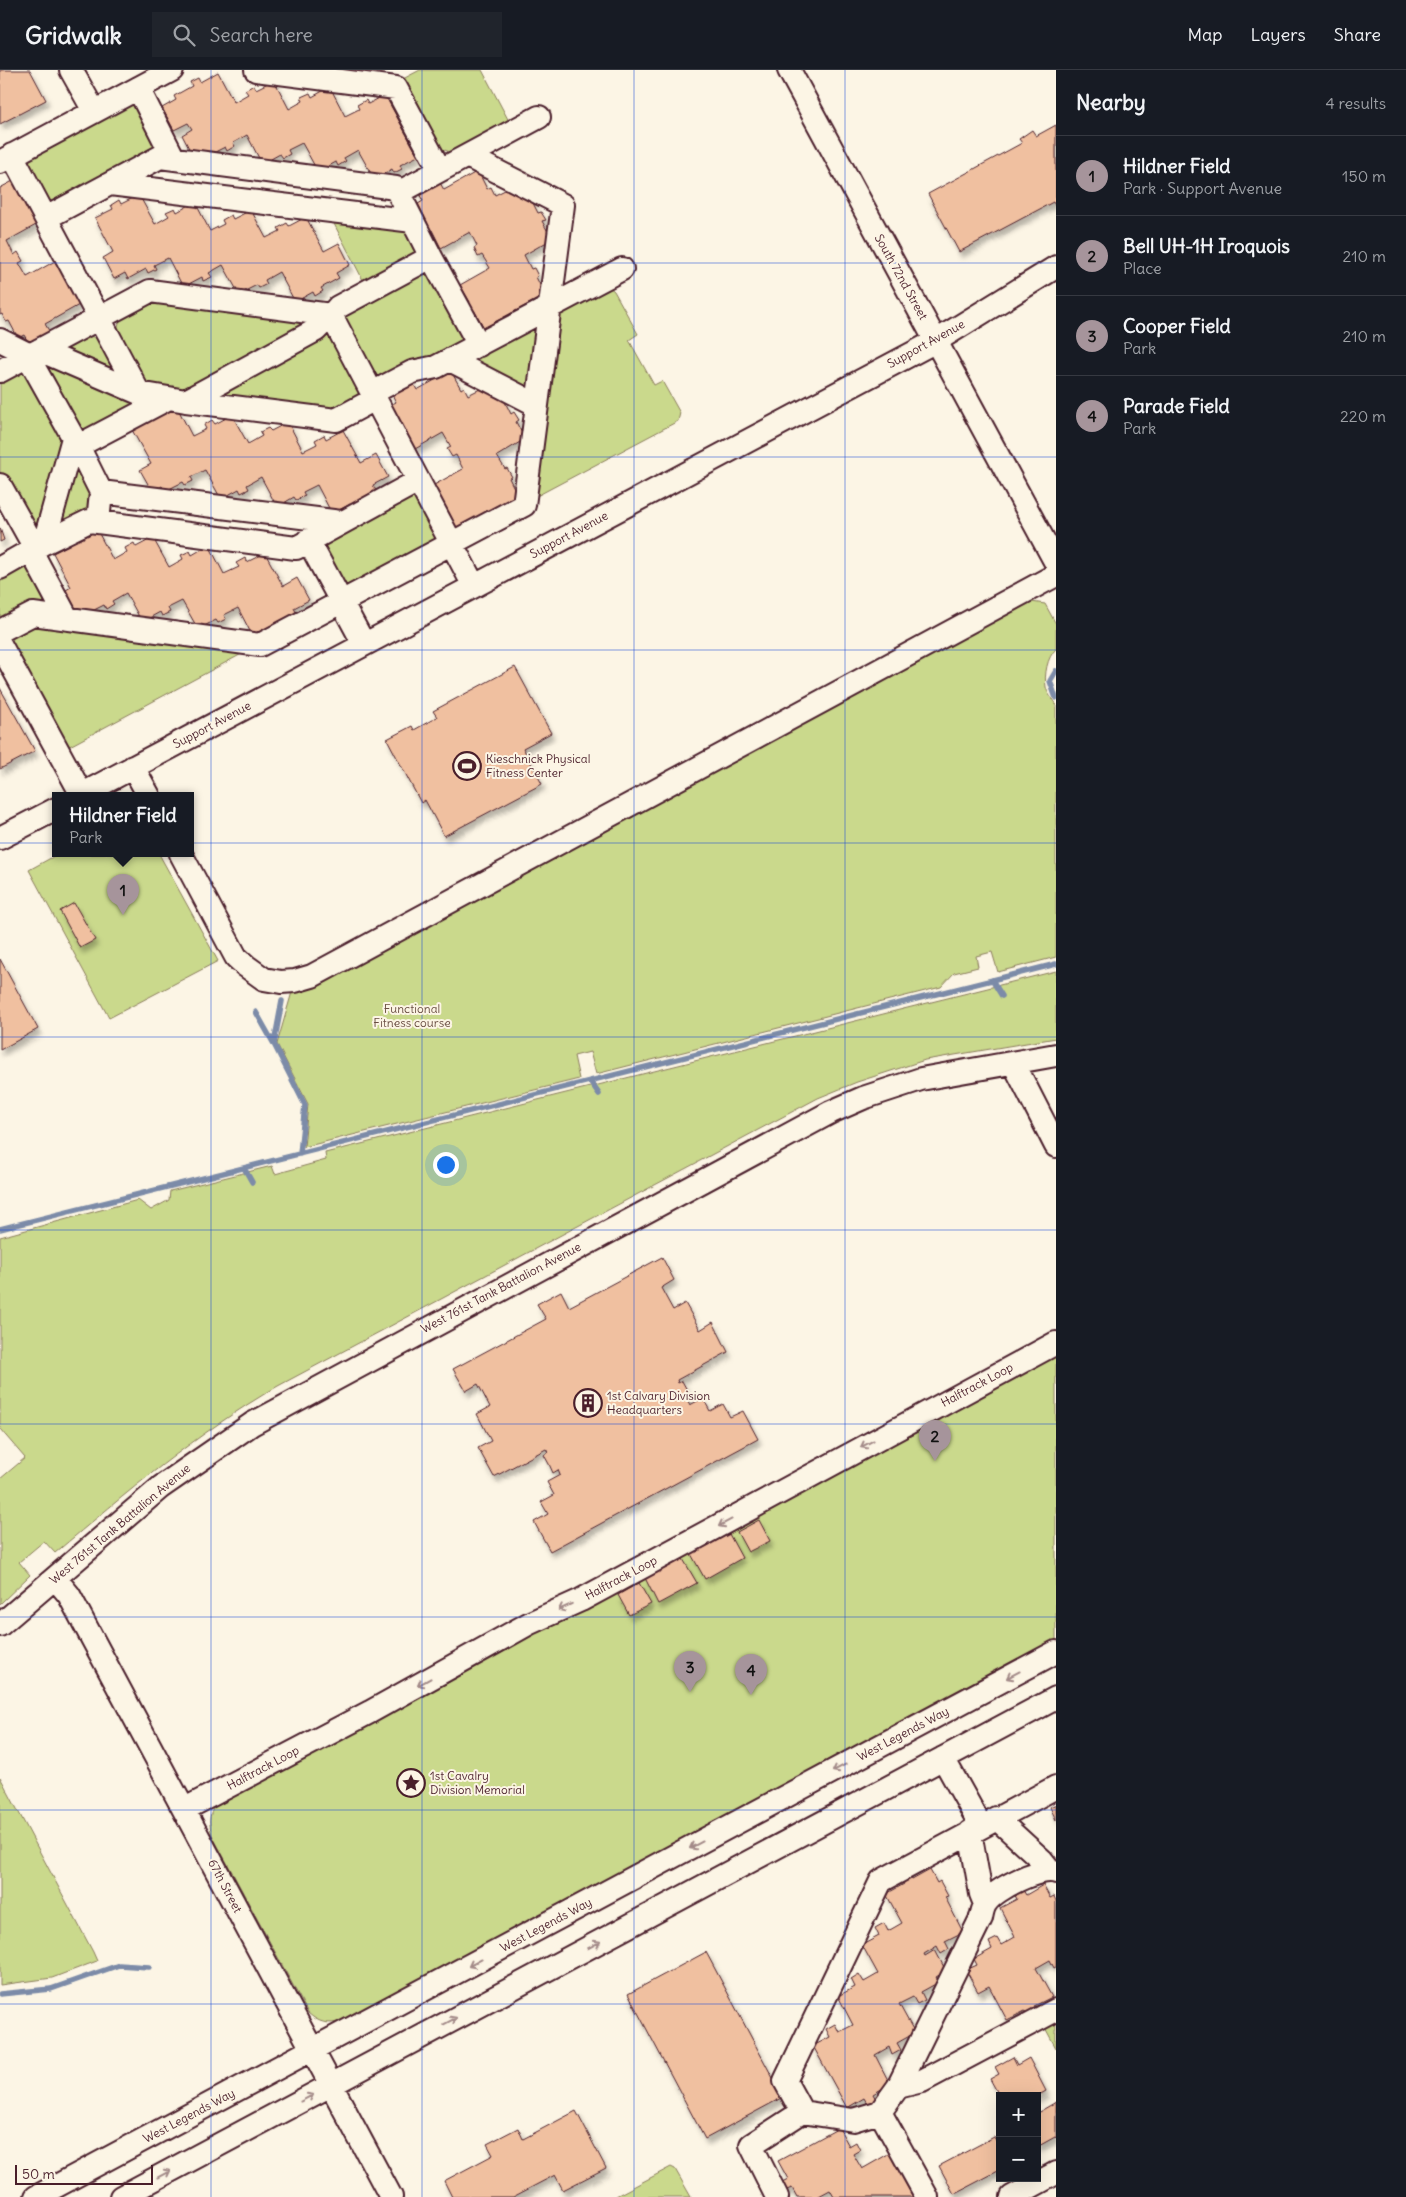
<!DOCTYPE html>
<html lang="en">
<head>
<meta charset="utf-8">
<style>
	:root { --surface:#171b24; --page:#20242c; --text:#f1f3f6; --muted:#9ea1a6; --line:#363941; --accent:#a6949b }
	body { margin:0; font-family:Delius,sans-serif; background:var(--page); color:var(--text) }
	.controls { position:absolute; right:15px; bottom:15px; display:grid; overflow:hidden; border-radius:0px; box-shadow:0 5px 20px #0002 }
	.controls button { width:45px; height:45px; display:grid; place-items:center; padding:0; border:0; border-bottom:1px solid var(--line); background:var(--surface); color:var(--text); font:25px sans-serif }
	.scale { position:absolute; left:15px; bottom:12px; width:138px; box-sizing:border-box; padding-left:5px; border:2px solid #4a1f2b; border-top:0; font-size:14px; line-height:18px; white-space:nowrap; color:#4a1f2b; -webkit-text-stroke:4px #fcf5e5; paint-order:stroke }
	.you { position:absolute; left:445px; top:1094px; width:18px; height:18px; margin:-12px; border:4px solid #fff; border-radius:50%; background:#1a73e8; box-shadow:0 0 0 8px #1a73e833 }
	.badge { display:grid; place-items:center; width:32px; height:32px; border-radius:50%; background:var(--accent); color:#111; font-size:16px; font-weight:700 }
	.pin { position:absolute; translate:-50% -41px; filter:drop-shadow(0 1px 2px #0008) }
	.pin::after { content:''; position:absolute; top:26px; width:18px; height:15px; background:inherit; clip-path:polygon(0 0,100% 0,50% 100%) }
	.popup { position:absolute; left:52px; top:722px; width:142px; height:65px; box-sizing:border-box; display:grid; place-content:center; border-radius:0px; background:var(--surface); filter:drop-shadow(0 1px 4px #0005); font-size:16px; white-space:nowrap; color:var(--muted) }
	.popup b { font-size:19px; color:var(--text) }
	.popup::after { content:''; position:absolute; left:50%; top:100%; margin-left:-10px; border:10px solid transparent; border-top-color:var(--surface) }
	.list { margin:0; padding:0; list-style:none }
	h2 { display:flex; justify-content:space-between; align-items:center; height:65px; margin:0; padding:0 20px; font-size:21px }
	h2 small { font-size:16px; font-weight:400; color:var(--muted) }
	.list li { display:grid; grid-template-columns:32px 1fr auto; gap:15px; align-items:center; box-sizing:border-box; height:80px; padding:0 20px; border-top:1px solid var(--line) }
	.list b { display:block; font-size:19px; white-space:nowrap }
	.list p { margin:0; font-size:16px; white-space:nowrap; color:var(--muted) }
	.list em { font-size:16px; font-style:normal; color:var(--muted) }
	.icon { flex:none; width:28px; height:28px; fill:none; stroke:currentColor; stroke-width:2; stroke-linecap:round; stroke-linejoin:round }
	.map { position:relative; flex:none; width:1056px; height:2127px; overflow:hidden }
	header { display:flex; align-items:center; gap:30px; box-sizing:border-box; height:70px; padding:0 25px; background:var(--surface); border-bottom:1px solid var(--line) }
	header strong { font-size:24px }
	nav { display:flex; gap:28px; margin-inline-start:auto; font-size:18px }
	.search { width:350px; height:45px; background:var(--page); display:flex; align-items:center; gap:12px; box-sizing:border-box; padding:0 18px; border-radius:0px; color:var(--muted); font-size:19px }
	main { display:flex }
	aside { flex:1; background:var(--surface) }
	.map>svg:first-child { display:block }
	.green { fill:#cad98c; stroke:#8a7c5c }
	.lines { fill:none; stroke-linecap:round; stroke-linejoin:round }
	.stream { stroke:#7c8ba8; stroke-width:5.5 }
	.building { fill:#f0c0a0; stroke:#4a1f2b; filter:url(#shadow) }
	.minor-casing { stroke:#4a1f2b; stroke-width:26 }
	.minor { stroke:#fcf5e5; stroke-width:22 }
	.oneway { stroke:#a38a88 }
	.grid { fill:none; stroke:#1d4ed8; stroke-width:1; stroke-opacity:0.55 }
	.labels { text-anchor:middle; stroke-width:4; stroke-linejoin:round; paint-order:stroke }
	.street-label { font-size:12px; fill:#4a1f2b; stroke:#fcf5e5 }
	.poi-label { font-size:12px; fill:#4a1f2b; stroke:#fcf5e5; text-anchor:start }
	.park-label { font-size:12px; fill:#6a4e43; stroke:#fcf5e5 }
</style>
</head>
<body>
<header>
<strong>Gridwalk</strong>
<div class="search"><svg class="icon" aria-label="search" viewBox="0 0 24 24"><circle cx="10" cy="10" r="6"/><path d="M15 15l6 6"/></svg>Search here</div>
<nav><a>Map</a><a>Layers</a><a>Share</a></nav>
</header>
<main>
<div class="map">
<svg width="1056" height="2127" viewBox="0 0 1056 2127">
	<defs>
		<filter id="shadow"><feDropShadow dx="3" dy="5.5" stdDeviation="2.5" flood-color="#0004"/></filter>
	</defs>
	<rect width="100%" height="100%" fill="#fcf5e5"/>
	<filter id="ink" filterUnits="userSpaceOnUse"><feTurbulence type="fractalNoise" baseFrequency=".02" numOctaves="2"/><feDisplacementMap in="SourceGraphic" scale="10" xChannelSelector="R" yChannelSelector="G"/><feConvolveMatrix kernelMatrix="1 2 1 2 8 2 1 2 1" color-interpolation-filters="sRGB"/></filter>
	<g filter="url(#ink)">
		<path class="green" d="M420,0H482L511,55L455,84L432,75L401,10Z
			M127,29L138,32L159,68L149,88L56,138L45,135L19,87Z
			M331,148L410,158L418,173L413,190L364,212Z
			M414,201L436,207L469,274L372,310L342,240Z
			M608,216L614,221L638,264L629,270L654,315L662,311L680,343L678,351L533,428L554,246Z
			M152,227L314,249L183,325L151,321L115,266L122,243Z
			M540,249L533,326L461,291Z
			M330,262L364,322L334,345L217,330L219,316Z
			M83,264L106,271L129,314L53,281Z
			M38,291L141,336L92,362L71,355Z
			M19,296L32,304L66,370L41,466L0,406V306Z
			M70,396L82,400L94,422L92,444L61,461L56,453Z
			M413,425L419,427L441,470L345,521L321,482L323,470Z
			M22,494L33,497L46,522L43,533L12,550L0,546V507Z
			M1032,532L1045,534L1056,554V579C1047,587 1044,605 1046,617C1047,623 1053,630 1056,635V887L998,902L992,882L976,886L978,897L954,903L941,917L596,1004L590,982L574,986L579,1009L304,1077L308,1034L277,974L292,922L1021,534Z
			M33,549L251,579L66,678L9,580L16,558Z
			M58,784H159L218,891L109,948L29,800Z
			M1056,901V968L925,990L857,1012L818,1028L278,1316C197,1363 126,1423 55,1483L44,1471L19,1492L30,1505L0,1534V1409L25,1388L0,1359V1167L138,1130L151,1140L169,1130L170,1121L272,1096L275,1104L326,1090L325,1083Z
			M1056,1284V1570L342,1951C328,1955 319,1953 308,1943L212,1765C208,1751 209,1741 219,1731Z
			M0,1707L93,1882L97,1891L52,1908L0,1915Z
			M1056,1947V1978L1043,1954Z
			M671,2097L675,2099L691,2127H614Z"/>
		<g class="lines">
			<path class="stream" d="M1056,601L1050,611L1056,628
				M992,910L1002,926
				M282,931L274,974L305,1035L300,1084
				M256,942L274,974
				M590,1011L599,1024
				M244,1098L252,1112
				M0,1159L1056,894
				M0,1924L51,1919L119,1895L149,1897"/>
		</g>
		<path class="building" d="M0,0H30L46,30L0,54Z
			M218,2L234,32L248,24L245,20L254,15L256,19L274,10L289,39L303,31L301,27L310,23L312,27L330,17L345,46L359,39L357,35L366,30L368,34L385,25L418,86L400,95L402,99L394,103L392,99L374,109L358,80L344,88L346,91L338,96L336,92L318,102L302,73L288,80L290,84L283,88L280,84L262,94L247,65L233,73L235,76L227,81L225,77L207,86L204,81L193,86L182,65L192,59L188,53L174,60L162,38L176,30L174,26L192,16L190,12L198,8L200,12Z
			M1056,55V137L1053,132L959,182L928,124L1022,73L1019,69L1032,60L1036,66Z
			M478,101L487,119L491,117L495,125L517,114L524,128L529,125L538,143L541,142L546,150L542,151L552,169L524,185L531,199L534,198L538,206L536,207L545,225L484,258L474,240L471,242L466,234L470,232L460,215L490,198L482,185L478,187L474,178L477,176L470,162L441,178L432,160L428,162L424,154L427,152L418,134L423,131L417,120L438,109L444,120Z
			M13,111L22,129L26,127L30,135L27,137L36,155L7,171L14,185L18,182L23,191L19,193L27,207L55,191L65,209L69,207L73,215L69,217L79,235L45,254L51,264L30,275L24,265L18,268L9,251L6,252L2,244L0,245V118Z
			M139,125L155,154L169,146L166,142L175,138L177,142L195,132L210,161L224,154L222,150L231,145L233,149L251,140L266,168L280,161L278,158L287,153L289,156L306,147L324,181L339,173L350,195L336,203L339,208L321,218L323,221L315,226L313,222L295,232L279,202L265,210L267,214L259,218L257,215L239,224L223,195L209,203L212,207L203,211L202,207L183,217L168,188L154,195L156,199L148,203L146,199L128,209L125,203L114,209L103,188L113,182L95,148L113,139L111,135L119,130L121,134Z
			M451,301L461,319L464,317L468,325L490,314L497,328L502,326L511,344L514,342L519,350L516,352L525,369L497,386L505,399L507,398L512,407L509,408L518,426L457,459L448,441L444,443L440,435L443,433L434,415L463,399L456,385L452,387L447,379L451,377L443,363L415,379L405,361L401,363L397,354L401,353L391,335L396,332L390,321L411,309L417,320Z
			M177,337L192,366L206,359L204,355L212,350L215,354L232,345L248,374L262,366L260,362L268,358L271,361L288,352L303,381L317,374L315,370L324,365L326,369L343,360L361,393L376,385L388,407L373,415L376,421L358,430L360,434L352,438L350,434L332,444L317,415L303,422L305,426L296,430L294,427L277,437L261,407L247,415L249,419L241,423L239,419L221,429L205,400L191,407L193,411L185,415L183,412L165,421L162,416L152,421L140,400L151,394L132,360L150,351L148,347L156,343L159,346Z
			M0,458L4,470L0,472Z
			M97,460L113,490L127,482L125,478L134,473L136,477L153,468L169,497L183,489L181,485L190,481L192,485L209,475L224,504L239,497L236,493L245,488L247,492L265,483L283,516L297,508L309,530L294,538L297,544L253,567L238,538L224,545L226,549L218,553L216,550L198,559L182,531L168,538L170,542L162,546L160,542L142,552L126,523L112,531L114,534L106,539L104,535L86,544L83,539L73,544L61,523L71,517L53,483L71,474L69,470L78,466L80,470Z
			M515,597L551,663L523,678L542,714L444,766L425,730L421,733L387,669L412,656L414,660L437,647L433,641Z
			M0,618L35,681L0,699Z
			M74,833L95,870L80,878L60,841Z
			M0,889L38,959L0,980Z
			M662,1187L674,1210L661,1218L673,1240L685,1233L700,1260L713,1252L728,1282L677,1310L678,1313L682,1311L692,1329L688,1331L690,1335L703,1328L710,1341L723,1334L730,1347L743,1341L758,1369L550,1481L534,1452L548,1444L541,1432L554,1425L547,1412L560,1405L558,1400L553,1403L549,1394L544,1385L548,1382L546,1379L494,1407L478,1378L491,1371L477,1344L490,1337L478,1314L466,1321L453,1299L546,1249L537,1234L561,1221L569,1237Z
			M759,1450L770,1471L748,1482L737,1462Z
			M729,1464L742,1488L705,1509L691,1484Z
			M683,1489L697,1513L658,1534L645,1508Z
			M639,1513L651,1534L629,1545L618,1525Z
			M1056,1734V1750L1050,1737Z
			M930,1800L937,1813L940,1811L948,1826L945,1827L963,1862L945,1871L949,1879L941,1884L937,1876L924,1884L925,1886L935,1880L946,1901L936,1907L939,1912L921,1922L925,1930L917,1934L913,1927L899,1934L915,1963L897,1973L901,1980L892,1985L889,1977L875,1985L890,2014L873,2024L877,2031L868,2035L864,2028L847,2038L813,1976L830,1967L826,1959L835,1954L839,1962L853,1955L838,1926L855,1917L851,1909L859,1904L864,1912L878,1904L862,1875L879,1866L875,1858L884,1853L888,1861L902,1853L886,1824L904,1814L900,1807L908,1802L912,1810Z
			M1043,1815L1050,1828L1054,1826L1056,1831V1897L1054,1898L1050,1890L1036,1898L1052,1927L1034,1936L1038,1944L1029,1948L1025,1941L1007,1950L989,1916L978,1922L966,1900L977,1895L974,1889L992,1879L989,1872L997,1868L1001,1875L1015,1867L1000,1838L1017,1829L1013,1822L1021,1817L1026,1825Z
			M706,1882L783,2027L705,2069L628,1924Z
			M1013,1987L1017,1995L1029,1988L1046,2021L1037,2026L1000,2027L990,2009L999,2004L995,1997Z
			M1056,2032V2068L1055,2067L1037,2077V2043Z
			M576,2041L606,2098L563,2120L555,2105L513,2127H452L444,2111L493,2085L487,2074L518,2058L523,2069Z
			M839,2058L849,2076L856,2072L860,2080L853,2084L862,2099L890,2083L899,2101L907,2097L911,2105L904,2110L913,2127H834L830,2120L817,2127H797L792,2118L784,2121L780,2113L788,2109L778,2091Z
			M994,2067L1000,2077V2100L954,2124L939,2096Z"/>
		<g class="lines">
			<defs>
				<path id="minor" d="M71,0L94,41
					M256,0L396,18L440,100
					M789,0L1056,493
					M138,18L174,89
					M12,85L139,323
					M0,92L172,0
					M110,114L413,151
					M398,123L539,47
					M46,148L160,87L396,118L431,187L338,237L331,245L474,516
					M431,187L479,275
					M0,270L26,283L78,376L101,422L98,452L89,451L44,473
					M39,280L139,323L186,331L316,260L331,245
					M450,290L537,335
					M0,301L150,221L331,245
					M372,323L412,302L436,297L622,199
					M186,331L336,350L375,329
					M78,376L169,328
					M0,415L35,478
					M101,422L341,452
					M98,452L296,478L418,411
					M308,470L364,574
					M31,481L67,548
					M0,498L44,473L73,368
					M0,561L33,544L260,575L524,435L563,135L467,86
					M0,574L82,725
					M133,697L149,726
					M79,726L936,271L1056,197
					M0,768L56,739
					M181,784L236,887L246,896L264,909L281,912L295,911L312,906L1056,505
					M1014,994L1056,1076
					M55,1508L69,1525L391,2127
					M0,1555L161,1417L252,1354L831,1042L863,1028L921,1009L1056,985
					M943,1688L981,1756
					M185,1739L370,1642L530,1553L581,1530L696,1468L1056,1273
					M996,1748L1042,1790L1050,1800
					M970,1762L981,1824L985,1834
					M898,2017L922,2011L1056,1940
					M880,2042L853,2050L802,2042L785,2011L881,1811L1056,1717
					M36,2127L1056,1582
					M121,2127L1056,1628
					M777,2127L751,2075L802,2042
					M927,2127L880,2042L898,2017L981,1848C982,1843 983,1837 986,1833C995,1819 1041,1796 1056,1802
					M1012,2127L1056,2103"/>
			</defs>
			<use href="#minor" class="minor-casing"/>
			<use href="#minor" class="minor"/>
		</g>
		<defs><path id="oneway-shaft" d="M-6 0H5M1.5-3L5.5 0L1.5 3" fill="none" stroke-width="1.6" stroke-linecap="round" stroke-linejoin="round" transform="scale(1.25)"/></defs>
		<g class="oneway">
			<use href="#oneway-shaft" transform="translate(867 1374) rotate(152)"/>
			<use href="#oneway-shaft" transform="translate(725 1453) rotate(152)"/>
			<use href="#oneway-shaft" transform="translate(565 1537) rotate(155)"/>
			<use href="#oneway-shaft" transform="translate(1013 1605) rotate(152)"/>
			<use href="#oneway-shaft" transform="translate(424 1612) rotate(151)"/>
			<use href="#oneway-shaft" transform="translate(839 1698) rotate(152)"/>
			<use href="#oneway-shaft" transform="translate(696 1775) rotate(152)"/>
			<use href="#oneway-shaft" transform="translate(594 1875) rotate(-28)"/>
			<use href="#oneway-shaft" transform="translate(475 1893) rotate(152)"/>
			<use href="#oneway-shaft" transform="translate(450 1951) rotate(-28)"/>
			<use href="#oneway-shaft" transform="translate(307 2028) rotate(-28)"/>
			<use href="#oneway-shaft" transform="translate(164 2104) rotate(-28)"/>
		</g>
	</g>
	<path class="grid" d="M211,0V2127M422,0V2127M634,0V2127M845,0V2127M0,193H1056M0,387H1056M0,580H1056M0,773H1056M0,967H1056M0,1160H1056M0,1354H1056M0,1547H1056M0,1740H1056M0,1934H1056"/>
	<defs>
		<symbol id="stadium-ring" viewBox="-11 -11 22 22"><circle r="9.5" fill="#fcf5e5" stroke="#4a1f2b" stroke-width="1.5"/><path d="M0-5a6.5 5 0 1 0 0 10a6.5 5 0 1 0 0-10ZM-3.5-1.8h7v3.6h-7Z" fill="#4a1f2b"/></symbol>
		<symbol id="building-ring" viewBox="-11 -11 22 22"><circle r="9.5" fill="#fcf5e5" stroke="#4a1f2b" stroke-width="1.5"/><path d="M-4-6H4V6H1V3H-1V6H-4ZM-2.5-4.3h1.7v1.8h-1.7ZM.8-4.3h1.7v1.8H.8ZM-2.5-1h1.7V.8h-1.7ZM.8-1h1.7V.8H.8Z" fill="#4a1f2b"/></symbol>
		<symbol id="sight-ring" viewBox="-11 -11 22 22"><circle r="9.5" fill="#fcf5e5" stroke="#4a1f2b" stroke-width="1.5"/><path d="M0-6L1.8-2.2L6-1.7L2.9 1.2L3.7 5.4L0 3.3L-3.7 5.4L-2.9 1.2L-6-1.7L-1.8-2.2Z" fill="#4a1f2b"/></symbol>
	</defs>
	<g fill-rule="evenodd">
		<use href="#stadium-ring" x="451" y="680" width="32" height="32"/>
		<use href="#building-ring" x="572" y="1317" width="32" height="32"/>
		<use href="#sight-ring" x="395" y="1697" width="32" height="32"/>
	</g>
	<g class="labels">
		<g class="street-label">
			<text transform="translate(901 207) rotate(61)" y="4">South 72nd Street</text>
			<text transform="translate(926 274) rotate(-29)" y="4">Support Avenue</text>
			<text transform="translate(569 465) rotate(-28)" y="4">Support Avenue</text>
			<text transform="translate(212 655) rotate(-28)" y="4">Support Avenue</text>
			<text transform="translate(501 1218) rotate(-28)" y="4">West 761st Tank Battalion Avenue</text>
			<text transform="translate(977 1315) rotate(-28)" y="4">Halftrack Loop</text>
			<text transform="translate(120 1454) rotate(-40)" y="4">West 761st Tank Battalion Avenue</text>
			<text transform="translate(621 1508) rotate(-28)" y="4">Halftrack Loop</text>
			<text transform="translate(903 1664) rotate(-28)" y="4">West Legends Way</text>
			<text transform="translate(263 1698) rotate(-28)" y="4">Halftrack Loop</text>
			<text transform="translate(225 1816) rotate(62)" y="4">67th Street</text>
			<text transform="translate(546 1855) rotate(-28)" y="4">West Legends Way</text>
			<text transform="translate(189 2046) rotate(-28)" y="4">West Legends Way</text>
		</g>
		<g class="poi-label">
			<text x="486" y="693">Kieschnick Physical<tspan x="486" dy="14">Fitness Center</tspan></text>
			<text x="607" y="1330">1st Calvary Division<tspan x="607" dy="14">Headquarters</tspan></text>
			<text x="430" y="1710">1st Cavalry<tspan x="430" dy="14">Division Memorial</tspan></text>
		</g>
		<g class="park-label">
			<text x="412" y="943">Functional<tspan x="412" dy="14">Fitness course</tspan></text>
		</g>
	</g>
</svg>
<div class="controls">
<button>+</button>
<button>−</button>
</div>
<div class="scale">50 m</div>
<div class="you"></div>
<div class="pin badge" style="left:123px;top:845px">1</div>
<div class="popup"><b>Hildner Field</b>Park</div>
<div class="pin badge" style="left:935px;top:1391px">2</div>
<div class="pin badge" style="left:690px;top:1622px">3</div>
<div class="pin badge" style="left:751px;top:1625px">4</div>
</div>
<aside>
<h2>Nearby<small>4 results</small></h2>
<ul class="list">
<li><span class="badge">1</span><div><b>Hildner Field</b><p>Park · Support Avenue</p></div><em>150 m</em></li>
<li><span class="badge">2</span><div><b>Bell UH-1H Iroquois</b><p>Place</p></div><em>210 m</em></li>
<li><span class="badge">3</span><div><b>Cooper Field</b><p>Park</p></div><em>210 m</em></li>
<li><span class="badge">4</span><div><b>Parade Field</b><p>Park</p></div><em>220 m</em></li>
</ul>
</aside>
</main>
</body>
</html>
